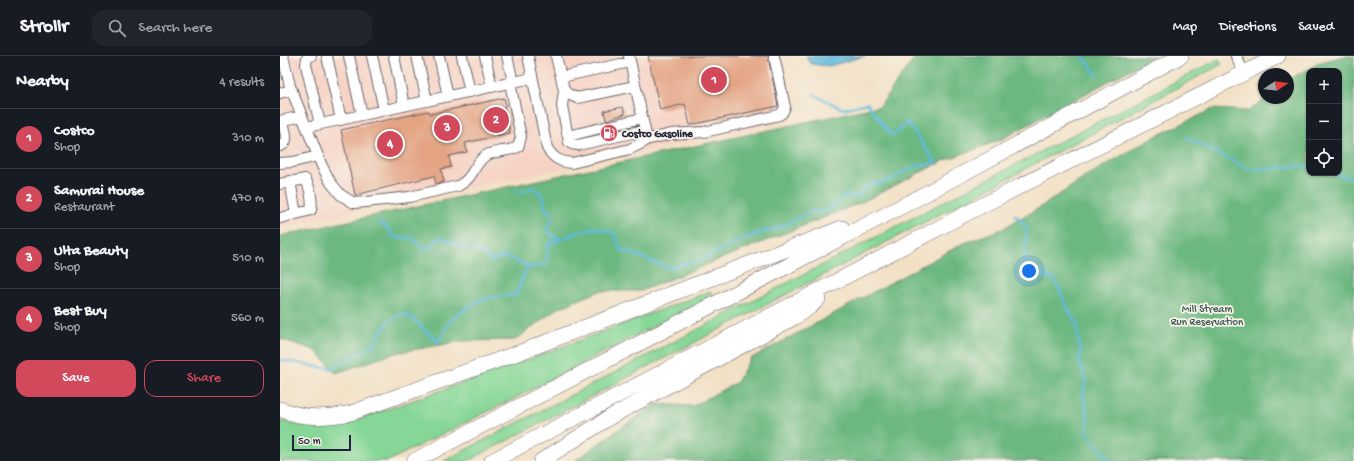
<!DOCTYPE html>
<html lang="en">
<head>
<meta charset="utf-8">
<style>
	:root { --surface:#171b24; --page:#20242c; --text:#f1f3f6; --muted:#9ea1a6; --line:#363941; --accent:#d1495b }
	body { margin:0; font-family:"Gochi Hand",sans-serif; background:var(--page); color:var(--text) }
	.controls { position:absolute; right:12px; top:12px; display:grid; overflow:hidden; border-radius:8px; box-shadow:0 1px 3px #0004 }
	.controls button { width:36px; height:36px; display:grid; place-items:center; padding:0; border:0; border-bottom:1px solid var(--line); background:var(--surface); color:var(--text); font:20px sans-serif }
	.compass { position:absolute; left:978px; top:12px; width:36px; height:36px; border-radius:50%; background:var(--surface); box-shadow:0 1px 3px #0004; rotate:77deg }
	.scale { position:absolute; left:12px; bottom:10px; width:59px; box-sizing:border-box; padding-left:4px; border:2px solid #22223b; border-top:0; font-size:11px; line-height:14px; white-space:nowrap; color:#22223b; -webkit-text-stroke:3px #f7f3e8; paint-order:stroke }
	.you { position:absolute; left:749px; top:215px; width:14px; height:14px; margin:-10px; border:3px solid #fff; border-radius:50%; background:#1a73e8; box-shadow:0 0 0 6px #1a73e833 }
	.badge { display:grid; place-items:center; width:26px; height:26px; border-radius:50%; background:var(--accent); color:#fff; font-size:13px; font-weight:700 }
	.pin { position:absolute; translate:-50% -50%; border:2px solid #fff; box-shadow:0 1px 4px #0006 }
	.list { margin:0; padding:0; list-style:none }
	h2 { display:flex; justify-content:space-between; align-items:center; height:52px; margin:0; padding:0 16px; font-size:17px }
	h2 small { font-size:13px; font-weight:400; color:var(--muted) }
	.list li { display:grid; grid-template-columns:26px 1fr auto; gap:12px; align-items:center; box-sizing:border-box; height:60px; padding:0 16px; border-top:1px solid var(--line) }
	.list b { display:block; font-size:15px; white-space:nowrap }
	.list p { margin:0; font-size:13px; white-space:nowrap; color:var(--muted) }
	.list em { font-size:13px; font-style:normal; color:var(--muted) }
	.actions { display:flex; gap:8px; padding:12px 16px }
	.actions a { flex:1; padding:9px 0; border:1px solid var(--accent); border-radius:12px; text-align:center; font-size:14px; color:var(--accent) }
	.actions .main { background:var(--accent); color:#fff }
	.icon { flex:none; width:22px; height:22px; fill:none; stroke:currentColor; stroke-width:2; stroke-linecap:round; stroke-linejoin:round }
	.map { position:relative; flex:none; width:1074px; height:405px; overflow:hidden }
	header { display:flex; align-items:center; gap:24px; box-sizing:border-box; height:56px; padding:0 20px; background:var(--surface); border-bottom:1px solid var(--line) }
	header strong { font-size:19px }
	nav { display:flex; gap:22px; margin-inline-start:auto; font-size:14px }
	.search { width:280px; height:36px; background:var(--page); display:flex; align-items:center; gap:10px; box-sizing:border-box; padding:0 14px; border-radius:12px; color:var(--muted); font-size:15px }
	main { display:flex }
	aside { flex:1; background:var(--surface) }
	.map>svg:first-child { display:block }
	.built { fill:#f6d2c4 }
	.green { fill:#86d797; stroke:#547c69 }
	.forest { fill:#6cb880; stroke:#476d5e; fill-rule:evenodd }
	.water { fill:#5ebadc; stroke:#406e8c }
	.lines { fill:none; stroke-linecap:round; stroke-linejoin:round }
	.stream { stroke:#5ebadc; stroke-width:2.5 }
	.building { fill:#e4a484 }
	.minor-casing { stroke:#6b646b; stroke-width:12 }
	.highway-casing { stroke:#6b646b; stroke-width:16 }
	.minor { stroke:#fff; stroke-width:10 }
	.highway { stroke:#fff; stroke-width:15 }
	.labels { text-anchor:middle; stroke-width:3.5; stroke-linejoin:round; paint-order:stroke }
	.poi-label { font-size:11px; font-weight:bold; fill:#22223b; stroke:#f7f3e8; text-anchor:start }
	.park-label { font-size:11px; fill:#405857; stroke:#f7f3e8 }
</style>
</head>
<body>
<header>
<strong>Strollr</strong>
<div class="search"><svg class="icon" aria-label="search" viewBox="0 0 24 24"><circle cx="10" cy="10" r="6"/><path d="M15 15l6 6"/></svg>Search here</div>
<nav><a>Map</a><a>Directions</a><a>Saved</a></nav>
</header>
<main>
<aside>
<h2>Nearby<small>4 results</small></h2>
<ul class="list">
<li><span class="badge">1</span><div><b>Costco</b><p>Shop</p></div><em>310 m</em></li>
<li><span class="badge">2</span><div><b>Samurai House</b><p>Restaurant</p></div><em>470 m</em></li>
<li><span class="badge">3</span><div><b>Ulta Beauty</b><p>Shop</p></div><em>510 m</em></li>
<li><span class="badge">4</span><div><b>Best Buy</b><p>Shop</p></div><em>560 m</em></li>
</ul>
<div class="actions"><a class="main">Save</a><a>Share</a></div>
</aside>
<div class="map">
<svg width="1074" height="405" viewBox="0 0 1074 405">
	<rect width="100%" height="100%" fill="#f7f3e8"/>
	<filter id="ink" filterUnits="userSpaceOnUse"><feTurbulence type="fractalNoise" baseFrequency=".025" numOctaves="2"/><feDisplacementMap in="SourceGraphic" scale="8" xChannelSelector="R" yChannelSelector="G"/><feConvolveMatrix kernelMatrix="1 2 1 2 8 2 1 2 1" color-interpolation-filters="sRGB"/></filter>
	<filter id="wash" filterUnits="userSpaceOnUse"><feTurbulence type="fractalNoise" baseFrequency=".012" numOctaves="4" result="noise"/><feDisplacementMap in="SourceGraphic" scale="16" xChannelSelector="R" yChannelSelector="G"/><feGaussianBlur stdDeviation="0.9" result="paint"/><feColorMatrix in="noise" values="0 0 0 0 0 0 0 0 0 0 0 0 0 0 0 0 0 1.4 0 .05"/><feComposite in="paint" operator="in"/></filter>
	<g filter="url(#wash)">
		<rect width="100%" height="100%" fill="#f2e0c4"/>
		<path class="built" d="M0,0H502L513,48L509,65L0,171Z"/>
		<path class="green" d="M939,3L942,8L708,133L188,405H164Z
			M431,235L432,240L233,343L108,405H0V365L22,370L45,371L71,366L242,306Z"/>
		<path class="forest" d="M636,0H875L720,84L663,105L580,147L361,235H319L277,253L235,284L182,285L115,297L56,317L35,294L0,283V180L600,50Z
			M1065,0H1074V405H295L332,378L376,348L413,350L457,326L470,303L682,188L722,173L764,149L807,120L868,84L933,53L969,55L986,42H1008V24L1041,6ZM1029,15H1059V117H1029Z"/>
		<path class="water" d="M526,0H585L549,10L531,8Z"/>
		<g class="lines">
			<path class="stream" d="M803,0L817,19
				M906,81L970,114L1023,110L1029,111
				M1052,117L1074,123
				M235,135L243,136L253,131L263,140L265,152L273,161L267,172L272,180L281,183
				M735,159L747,171L745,207L755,215L775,224L788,254L797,267L798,282L801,295L799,307L806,324L803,338L807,356L808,367L806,376L830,405
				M99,166L109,173L111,179L118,182L131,181L143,193L150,191L160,181L177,189L200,195L212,205L225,200L249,211
				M0,304L51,313L92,290L109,265L122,258L133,263L158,286C162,280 165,272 169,267C192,244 205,240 236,239L243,220L249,211L265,209L268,202L267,189L293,178L315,172L334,177L340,193L389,212L430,200L443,192L479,177L503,170L532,155L544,156L565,139L578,141L588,129L606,126L635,110L656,107L627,66L613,80L606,73L587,47L563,53L533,38"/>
		</g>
		<g id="blocks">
			<path class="building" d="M368,0H488L498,50L410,69L405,48L380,54Z
				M224,42L226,49L224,50L230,77L185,87L187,96L169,100L171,111L161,113L164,126L156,128L154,120L75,139L61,74L149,55L150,58Z
				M343,51L345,58L326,64L324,55Z"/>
		</g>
	</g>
	<g filter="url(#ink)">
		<use href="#blocks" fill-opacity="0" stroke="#6b646b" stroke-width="1"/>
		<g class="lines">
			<defs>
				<path id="minor" d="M3,0L10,30L42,110L51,127L61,139L74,147L86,146L129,141L178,130C194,122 193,109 205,100C214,94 228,96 238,91L241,81L230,27
					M31,0L27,2L26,9L40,68
					M47,0L61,64
					M69,0L82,59
					M92,0L104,54
					M114,0L124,50
					M137,0L147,45
					M159,0L168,40
					M182,0L190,36
					M205,0L212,31
					M227,0L233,26
					M248,0L267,92C273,102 280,106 292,107L350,93L364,86L366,79L349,0
					M276,0L284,34L282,50L289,86L292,88L298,89L365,74
					M956,0L964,17
					M281,21L350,6
					M284,34L288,38L297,42L355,30
					M0,37L12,34
					M0,65L22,60
					M27,71L252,22
					M288,80L362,62
					M364,83H370L391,78L424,76L499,59L502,57L505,51L494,0
					M0,90C11,87 4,73 3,65
					M0,107L13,106L38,100
					M0,128L25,123C30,130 33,145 31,154L16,158L10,125
					M0,162L16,158"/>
				<path id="highway" d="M0,353C24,363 46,362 71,357L246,294L562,172
					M134,405L630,146L901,0
					M212,405L697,152L998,0
					M261,405L332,360L515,261L531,250L538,243"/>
			</defs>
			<use href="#minor" class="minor-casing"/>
			<use href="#highway" class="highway-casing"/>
			<use href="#minor" class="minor"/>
			<use href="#highway" class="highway"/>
		</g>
	</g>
	<defs>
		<symbol id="fuel-disc" viewBox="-11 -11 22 22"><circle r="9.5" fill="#d1495b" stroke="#f7f3e8"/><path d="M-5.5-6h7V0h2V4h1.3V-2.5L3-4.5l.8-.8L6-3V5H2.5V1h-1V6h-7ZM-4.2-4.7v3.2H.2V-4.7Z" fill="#fff"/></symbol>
	</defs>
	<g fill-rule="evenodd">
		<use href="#fuel-disc" x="319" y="67" width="20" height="20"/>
	</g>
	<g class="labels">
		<g class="poi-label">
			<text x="342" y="81">Costco Gasoline</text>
		</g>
		<g class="park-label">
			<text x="927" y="256">Mill Stream<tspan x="927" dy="13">Run Reservation</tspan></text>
		</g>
	</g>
</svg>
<div class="controls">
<button>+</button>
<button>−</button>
<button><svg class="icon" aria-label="locate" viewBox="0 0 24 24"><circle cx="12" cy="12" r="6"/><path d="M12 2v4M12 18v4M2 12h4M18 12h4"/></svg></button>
</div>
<svg class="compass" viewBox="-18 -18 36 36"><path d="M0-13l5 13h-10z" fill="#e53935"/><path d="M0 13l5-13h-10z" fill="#9ea1a6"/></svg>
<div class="scale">50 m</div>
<div class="you"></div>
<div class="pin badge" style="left:434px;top:24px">1</div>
<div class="pin badge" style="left:216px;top:64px">2</div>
<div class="pin badge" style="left:167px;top:72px">3</div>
<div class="pin badge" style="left:110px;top:88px">4</div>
</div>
</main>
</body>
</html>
